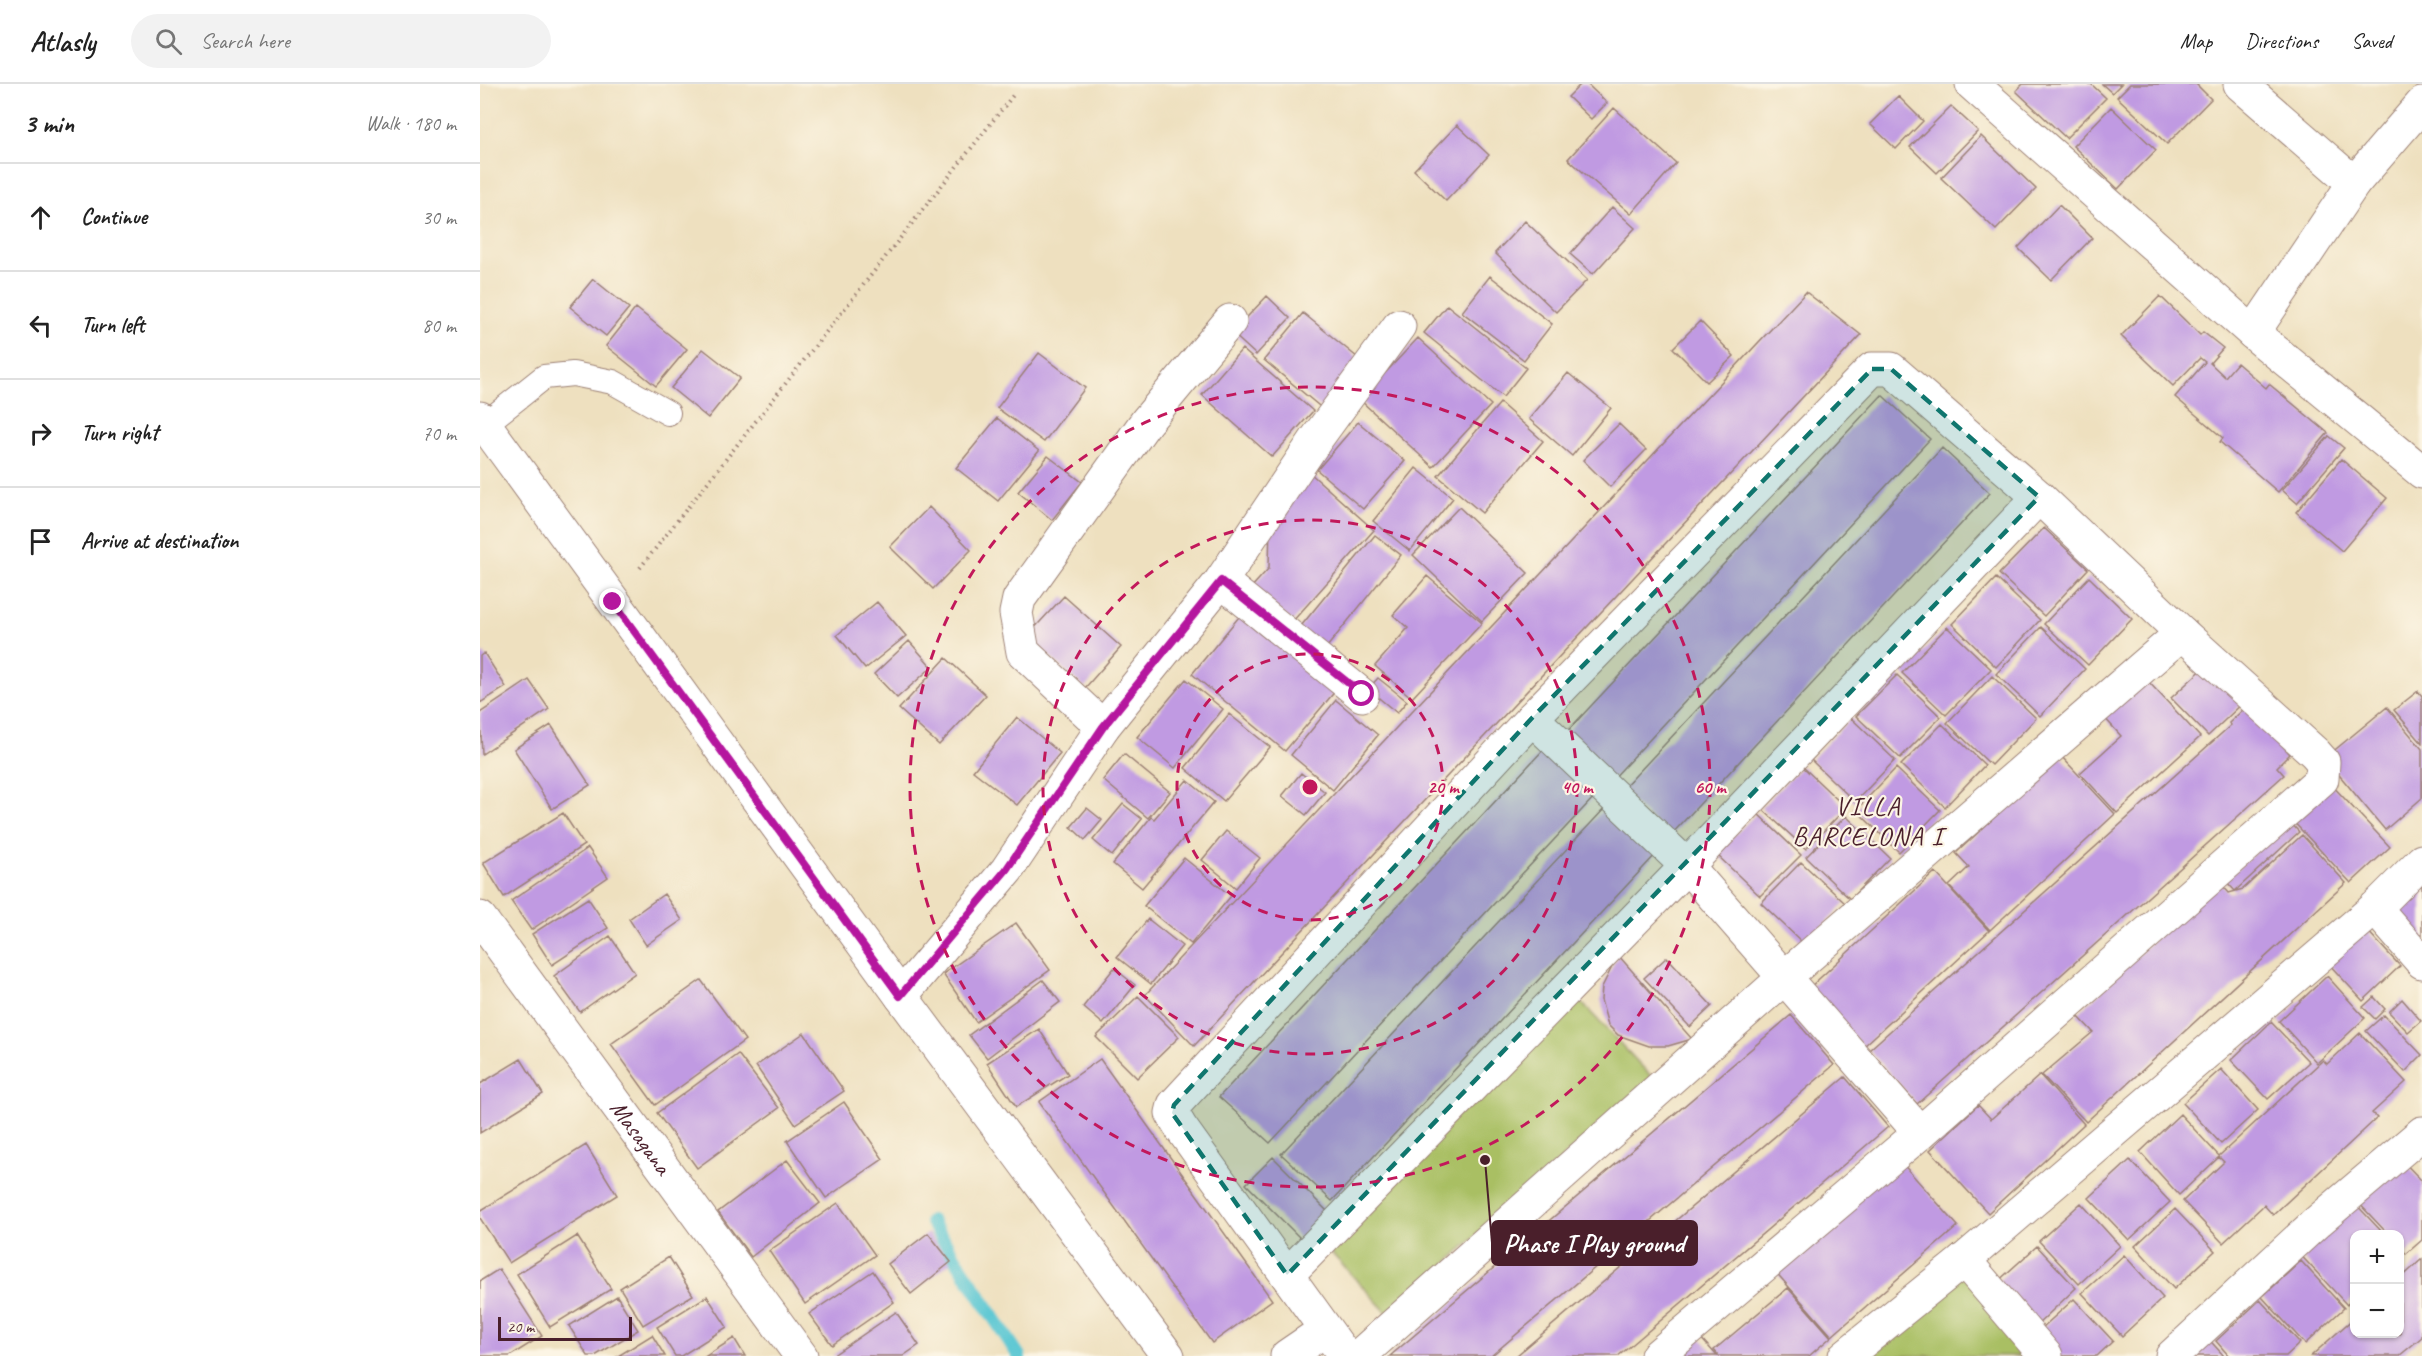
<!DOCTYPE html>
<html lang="en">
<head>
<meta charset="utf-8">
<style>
	:root { --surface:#fff; --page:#f2f2f2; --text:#222; --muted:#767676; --line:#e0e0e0 }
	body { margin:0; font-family:Caveat,sans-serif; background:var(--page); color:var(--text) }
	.controls { position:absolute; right:18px; bottom:18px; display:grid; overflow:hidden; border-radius:12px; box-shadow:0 2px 4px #0004 }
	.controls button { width:54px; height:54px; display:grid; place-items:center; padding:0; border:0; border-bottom:2px solid var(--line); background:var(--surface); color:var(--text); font:30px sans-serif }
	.scale { position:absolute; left:18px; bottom:15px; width:134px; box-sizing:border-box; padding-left:6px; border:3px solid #4a1f2b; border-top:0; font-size:16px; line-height:21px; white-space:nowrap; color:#4a1f2b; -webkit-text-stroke:4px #fcf5e5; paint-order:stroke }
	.stop { position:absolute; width:18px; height:18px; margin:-14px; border:4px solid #b5179e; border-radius:50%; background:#fff }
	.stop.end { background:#b5179e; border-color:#fff; box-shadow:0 2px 6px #0008 }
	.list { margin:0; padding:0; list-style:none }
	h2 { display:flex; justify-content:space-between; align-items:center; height:78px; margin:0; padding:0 24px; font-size:26px }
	h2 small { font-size:20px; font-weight:400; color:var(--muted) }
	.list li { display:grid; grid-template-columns:39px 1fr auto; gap:18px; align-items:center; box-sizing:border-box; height:108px; padding:0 24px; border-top:2px solid var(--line) }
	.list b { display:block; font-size:22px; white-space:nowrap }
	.list em { font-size:20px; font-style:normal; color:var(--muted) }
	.icon { flex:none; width:33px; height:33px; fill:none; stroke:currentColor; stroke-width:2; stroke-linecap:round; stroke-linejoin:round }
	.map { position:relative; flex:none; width:1942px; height:1272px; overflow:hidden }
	header { display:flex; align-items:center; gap:36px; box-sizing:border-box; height:84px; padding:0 30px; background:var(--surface); border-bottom:2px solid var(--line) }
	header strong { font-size:28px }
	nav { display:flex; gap:33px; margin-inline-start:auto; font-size:21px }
	.search { width:420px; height:54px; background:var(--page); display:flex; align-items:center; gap:15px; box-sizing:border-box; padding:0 21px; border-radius:33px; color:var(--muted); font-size:22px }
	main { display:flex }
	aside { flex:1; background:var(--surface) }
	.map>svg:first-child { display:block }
	.green { fill:#a9bf64; stroke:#7a6f48; stroke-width:1.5 }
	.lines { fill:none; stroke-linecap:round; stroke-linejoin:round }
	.stream { stroke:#5bc7d3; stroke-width:14 }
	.building { fill:#c09ae2 }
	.lane-casing { stroke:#9c8075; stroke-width:26 }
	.street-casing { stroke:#9c8075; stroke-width:35 }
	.path { stroke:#9c8075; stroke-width:4; stroke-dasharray:1.5 4.5; stroke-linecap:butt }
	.lane { stroke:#fff; stroke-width:24 }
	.street { stroke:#fff; stroke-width:33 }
	.route { stroke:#b5179e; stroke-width:8 }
	.marked { fill:#0f766e; fill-opacity:0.2; stroke:#0f766e; stroke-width:4.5; stroke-dasharray:12 8; stroke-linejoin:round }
	.ring { fill:none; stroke:#c2185b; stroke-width:3; stroke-dasharray:10 8 }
	.labels { text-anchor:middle; stroke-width:4.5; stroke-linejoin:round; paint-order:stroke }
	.street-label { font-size:24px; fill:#4a1f2b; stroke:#fcf5e5 }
	.neighbourhood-label { font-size:26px; letter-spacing:1.5px; fill:#4a1f2b; stroke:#fcf5e5 }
	.centre { fill:#c2185b; stroke:#fcf5e5; stroke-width:3 }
	.ring-label { font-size:18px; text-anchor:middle; font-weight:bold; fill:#c2185b; stroke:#fcf5e5; stroke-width:4.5; stroke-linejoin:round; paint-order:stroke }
	.leader { fill:none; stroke:#4a1f2b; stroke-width:2 }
	.callout-dot { fill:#4a1f2b; stroke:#fcf5e5; stroke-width:2 }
	.callout { fill:#4a1f2b; stroke:#4a1f2b; stroke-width:2 }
	.callout-label { font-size:26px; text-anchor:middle; font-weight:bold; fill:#fff }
</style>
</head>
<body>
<header>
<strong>Atlasly</strong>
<div class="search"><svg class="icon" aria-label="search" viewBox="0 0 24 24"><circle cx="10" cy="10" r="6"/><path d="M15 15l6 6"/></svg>Search here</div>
<nav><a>Map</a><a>Directions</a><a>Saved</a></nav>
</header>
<main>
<aside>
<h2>3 min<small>Walk · 180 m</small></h2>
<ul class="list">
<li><svg class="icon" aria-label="ahead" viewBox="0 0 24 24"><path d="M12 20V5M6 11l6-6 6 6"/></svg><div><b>Continue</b></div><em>30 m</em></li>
<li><svg class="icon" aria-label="left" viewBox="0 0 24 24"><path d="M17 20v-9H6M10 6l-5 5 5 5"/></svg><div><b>Turn left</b></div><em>80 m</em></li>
<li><svg class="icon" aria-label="right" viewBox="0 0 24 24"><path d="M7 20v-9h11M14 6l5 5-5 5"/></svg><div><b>Turn right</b></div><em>70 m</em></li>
<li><svg class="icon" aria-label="arrive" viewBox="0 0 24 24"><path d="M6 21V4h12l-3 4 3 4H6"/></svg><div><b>Arrive at destination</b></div></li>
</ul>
</aside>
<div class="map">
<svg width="1942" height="1272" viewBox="0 0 1942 1272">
	<rect width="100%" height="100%" fill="#fcf5e5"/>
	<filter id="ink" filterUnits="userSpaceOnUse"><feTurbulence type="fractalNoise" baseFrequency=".0167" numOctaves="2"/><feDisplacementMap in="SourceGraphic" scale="12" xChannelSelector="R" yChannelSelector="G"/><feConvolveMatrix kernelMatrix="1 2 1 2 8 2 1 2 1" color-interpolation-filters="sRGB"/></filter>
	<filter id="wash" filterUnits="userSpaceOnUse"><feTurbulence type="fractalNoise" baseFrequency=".008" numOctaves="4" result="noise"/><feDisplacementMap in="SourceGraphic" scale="24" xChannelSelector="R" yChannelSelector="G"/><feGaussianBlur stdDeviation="1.35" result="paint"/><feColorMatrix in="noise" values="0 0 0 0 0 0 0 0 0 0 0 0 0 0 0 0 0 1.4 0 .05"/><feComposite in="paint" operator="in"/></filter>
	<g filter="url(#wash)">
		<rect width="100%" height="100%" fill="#eee0bf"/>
		<path class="green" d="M1098,915L1172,993L909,1231L842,1159Z
			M1485,1182L1560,1272H1377Z"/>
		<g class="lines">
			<path class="stream" d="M451,1137L539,1272"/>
		</g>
		<g id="blocks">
			<path class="building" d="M1101,0H1107L1127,19L1111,35L1088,13Z
				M1543,0H1611L1626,14L1586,54L1536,7Z
				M1622,0H1641L1632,9Z
				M1650,0H1716L1731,15L1687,60L1637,13Z
				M1418,12L1443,37L1416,65L1390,40Z
				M1471,22L1498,47L1457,89L1430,63Z
				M1631,23L1676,66L1638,105L1593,62Z
				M1134,24L1196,79L1151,130L1088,75Z
				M977,41L1009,71L966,117L934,86Z
				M1501,52L1556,105L1516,146L1461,94Z
				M1579,121L1612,154L1571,196L1538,164Z
				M1132,123L1155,144L1113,190L1090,170Z
				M1045,137L1107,196L1076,228L1015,169Z
				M1010,192L1072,240L1044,276L982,228Z
				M113,195L149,224L126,252L90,223Z
				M1326,208L1381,251L714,962L665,911Z
				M787,212L810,234L776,271L752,249Z
				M1680,212L1720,251L1723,248L1743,264L1730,279L1745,293L1757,279L1786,304L1789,300L1848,349L1798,408L1740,358L1743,354L1695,313L1725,278L1720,274L1693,302L1641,252Z
				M967,221L1046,284L1023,313L944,249Z
				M156,224L207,265L176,302L126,262Z
				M823,229L883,278L844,326L784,276Z
				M1220,237L1254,272L1227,298L1193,264Z
				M938,254L1011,321L953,383L880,316Z
				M223,265L260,294L228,334L191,304Z
				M762,265L833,327L792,373L722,311Z
				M559,269L605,304L564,358L517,324Z
				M1088,289L1131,324L1092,372L1049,335Z
				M1402,311L1450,355L1130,698L1081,654Z
				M1020,319L1063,357L1002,429L958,392Z
				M517,334L559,367L518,417L476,384Z
				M878,338L925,377L883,425L837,386Z
				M1139,340L1166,366L1130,403L1103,376Z
				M1849,352L1864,364L1817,419L1802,406Z
				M1462,364L1510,409L1190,752L1141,707Z
				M568,372L602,398L572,436L538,408Z
				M1861,375L1907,414L1862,467L1816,428Z
				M936,384L973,414L930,467L893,437Z
				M830,389L894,446L812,538L771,504L789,484L790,438Z
				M449,423L491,466L453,505L410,463Z
				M979,423L1048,489L1002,537L933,471Z
				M1564,444L1608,485L1564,532L1519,490Z
				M895,451L921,471L843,568L817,547Z
				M947,492L1002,539L932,614L895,582L928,544L913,531Z
				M1609,493L1652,535L1608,581L1564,540Z
				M1516,494L1560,536L1516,583L1472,540Z
				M584,512L641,563L605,604L547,552Z
				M397,518L426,552L385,585L357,551Z
				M763,528L857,605L805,667L712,590Z
				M1467,543L1511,585L1466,631L1422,589Z
				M1561,543L1605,585L1560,632L1516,590Z
				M429,557L452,583L417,614L394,590Z
				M4,569L26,603L0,619V572Z
				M466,574L506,611L459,661L419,625Z
				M1729,579L1765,617L1728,652L1691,614Z
				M1417,591L1461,633L1420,674L1376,632Z
				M1512,592L1556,634L1511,681L1467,639Z
				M898,594L927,617L917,629L888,605Z
				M1665,594L1720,653L1637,729L1600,689L1641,652L1624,633Z
				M706,595L743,625L695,684L657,653Z
				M49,596L69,625L2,670L0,629Z
				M1938,607L1942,612V659L1914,626Z
				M856,616L898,651L853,706L811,671Z
				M1766,623L1810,670L1797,683L1804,691L1437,1020L1389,966L1751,641L1749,639Z
				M1907,623L1942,665V714L1905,746L1845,674Z
				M749,630L790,663L744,717L705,684Z
				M537,633L580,669L537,721L493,687Z
				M1371,634L1415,676L1375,718L1331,676Z
				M1462,640L1505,681L1465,723L1421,681Z
				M71,641L110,701L72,725L34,665Z
				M1064,665L1115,712L790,1059L739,1013Z
				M644,670L690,708L668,734L623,696Z
				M1581,672L1635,730L1510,846L1469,802L1489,783L1476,769Z
				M1322,682L1366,724L1326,765L1281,724Z
				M1416,684L1460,726L1419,768L1376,726Z
				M821,689L845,708L826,731L802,712Z
				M707,696L734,718L662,804L633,780L671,733L674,735Z
				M1848,697L1910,763L1871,799L1809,733Z
				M643,720L662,735L632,772L613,756Z
				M1126,723L1177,769L852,1117L801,1070Z
				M607,724L622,736L605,756L591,743Z
				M83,729L104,761L24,813L3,779Z
				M1277,729L1321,771L1280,812L1236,770Z
				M1366,732L1410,774L1370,815L1326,773Z
				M1809,737L1819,748L1755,807L1745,796Z
				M746,747L780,774L756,804L722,776Z
				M1822,751L1866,799L1606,1038L1562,991L1613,948L1597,931L1736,794L1749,809L1763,805Z
				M108,764L128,793L51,846L31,817Z
				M704,774L751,812L711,860L664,822Z
				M1321,778L1365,819L1325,861L1281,819Z
				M1455,788L1509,847L1383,963L1328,905Z
				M1942,791V857L1909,822Z
				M184,810L202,836L166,861L149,835Z
				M108,814L128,844L72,881L52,850Z
				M668,835L702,862L671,900L637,873Z
				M536,839L570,886L496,938L463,890Z
				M1885,844L1920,882L1883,917L1847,878Z
				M130,852L155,889L100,928L74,892Z
				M1138,871L1212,955L1188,962H1169L1138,951L1128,941L1121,916L1122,903Z
				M1187,873L1232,922L1210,943L1164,894Z
				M634,884L655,901L623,940L603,923Z
				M1847,892L1885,934L1837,979L1799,937Z
				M221,896L265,956L175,1021L131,960Z
				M563,896L580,918L507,974L489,951Z
				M658,912L699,953L657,994L616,953Z
				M1894,913L1905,925L1895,935L1883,923Z
				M1922,915L1941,937L1928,948L1909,928Z
				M1311,931L1354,981L1124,1176L1011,1272H910Z
				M1904,931L1942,971L1925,988L1886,947Z
				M1791,938L1829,978L1788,1015L1751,976Z
				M559,945L588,990L536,1023L507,979Z
				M324,949L364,1007L315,1040L276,982Z
				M1880,949L1926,998L1892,1029L1897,1034L1793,1131L1784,1121L1743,1159L1703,1117L1744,1078L1739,1073L1699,1111L1660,1068L1700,1030L1739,1072L1843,976L1847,980Z
				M258,970L299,1024L217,1084L177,1029Z
				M41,975L63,1010L0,1049V1000Z
				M620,975L792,1216L732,1259L559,1018Z
				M1741,985L1778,1026L1741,1060L1703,1019Z
				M1560,991L1604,1040L1508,1129L1450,1066L1498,1021L1511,1035Z
				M1365,993L1408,1043L1153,1260L1138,1272H1036Z
				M364,1018L403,1075L346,1114L307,1057Z
				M106,1061L137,1111L29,1179L0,1134V1127Z
				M1918,1072L1942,1097V1156L1926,1170L1920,1163V1150H1908L1873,1113Z
				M793,1073L848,1128L821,1155L766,1100Z
				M307,1076L340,1119L271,1173L238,1128Z
				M1650,1076L1690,1118L1649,1156L1609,1114Z
				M1420,1077L1478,1142L1352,1252L1294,1186Z
				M1870,1114L1904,1150H1874V1213L1867,1221L1815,1165Z
				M358,1119L395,1171L325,1220L289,1167Z
				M1601,1119L1640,1162L1599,1200L1559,1157Z
				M1695,1125L1735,1167L1694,1205L1655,1162Z
				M448,1149L471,1178L431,1210L408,1180Z
				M97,1152L131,1205L70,1243L37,1190Z
				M1557,1162L1596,1204L1556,1242L1516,1199Z
				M1644,1171L1683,1214L1642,1252L1602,1209Z
				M189,1173L213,1211L163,1241L140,1204Z
				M1942,1175V1253L1919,1272H1831L1874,1234V1250H1920V1195Z
				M1821,1177L1864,1224L1825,1260L1782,1213Z
				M19,1185L62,1252L30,1272H0V1197Z
				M393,1187L414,1218L352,1261L329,1230Z
				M1308,1204L1351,1253L1329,1272H1239L1234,1266Z
				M137,1212L158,1246L115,1272H108L89,1242Z
				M227,1212L247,1243L201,1272H195L177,1243Z
				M1594,1215L1633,1257L1617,1272H1570L1552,1253Z
				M1780,1216L1820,1259L1806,1272H1749L1736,1257Z
				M416,1228L439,1261L423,1272H352Z
				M1724,1250L1744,1272H1700Z
				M172,1251L185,1272H138Z
				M1219,1252L1237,1272H1196Z
				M254,1254L265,1272H226Z"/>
		</g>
	</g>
	<g filter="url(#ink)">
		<use href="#blocks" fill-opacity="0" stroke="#9c8075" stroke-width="1.5"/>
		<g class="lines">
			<defs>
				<path id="lane" d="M6,339L64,293L93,290L133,298L188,329"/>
				<g id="street">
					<path d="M1492,0L1773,249L1942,388"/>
					<path d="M1760,0L1874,99"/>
					<path d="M1773,249L1874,99L1942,20"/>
					<path d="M0,334L421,912L688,1272"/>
					<path d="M741,497L882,611"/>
					<path d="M1052,634L1207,782L1440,1049"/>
					<path d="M623,643L543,568L536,529L539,515L666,338L750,237"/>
					<path d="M1895,824L1942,878"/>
					<path id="s1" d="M0,834L321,1272"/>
					<path d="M421,912L527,786L623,643L741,497L837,354L919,242"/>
					<path d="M1484,1176L1566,1272"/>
					<path d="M807,1191L1207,782L1559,413"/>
					<path d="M807,1272L845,1246"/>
					<path d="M865,1272L701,1044L692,1029L694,1021L1052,634L1392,285H1411L1559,413L1702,549L1835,669L1843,678L1842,695L1440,1049L1177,1272"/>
					<path d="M879,1272L1306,892L1702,549"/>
					<path d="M1365,1272L1484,1176L1895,824L1942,777"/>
					<path d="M1692,1272L1837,1138L1942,1049"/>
				</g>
			</defs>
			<use href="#lane" class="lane-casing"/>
			<use href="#street" class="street-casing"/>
			<path class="path" d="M160,484L534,10"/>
			<use href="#lane" class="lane"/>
			<use href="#street" class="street"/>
		</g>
	</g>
	<g class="lines" filter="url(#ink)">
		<path class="route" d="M133,518L420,912L526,786L623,643L741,497L882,610"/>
	</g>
	<path class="marked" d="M1392,285H1411L1559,413L807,1191L692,1029L694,1021L1052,634Z"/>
	<g class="ring">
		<circle cx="830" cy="703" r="133"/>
		<circle cx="830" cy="703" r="267"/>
		<circle cx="830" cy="703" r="400"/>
	</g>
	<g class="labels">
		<g class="street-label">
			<text dy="8" stroke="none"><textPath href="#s1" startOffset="272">Masagana</textPath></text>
		</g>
		<g class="neighbourhood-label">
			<text x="1388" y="731">VILLA<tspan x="1388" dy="30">BARCELONA I</tspan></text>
		</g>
	</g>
	<circle cx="830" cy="703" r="9" class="centre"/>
	<g class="ring-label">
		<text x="963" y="709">20 m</text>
		<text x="1097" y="709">40 m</text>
		<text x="1230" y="709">60 m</text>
	</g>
	<path class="leader" d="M1005 1076L1012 1159"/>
	<circle class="callout-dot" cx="1005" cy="1076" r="6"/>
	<rect class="callout" x="1012" y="1137" width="205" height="44" rx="6"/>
	<g class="callout-label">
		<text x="1114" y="1168">Phase I Play ground</text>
	</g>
</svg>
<div class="controls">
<button>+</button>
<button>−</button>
</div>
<div class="scale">20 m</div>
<div class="stop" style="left:882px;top:610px"></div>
<div class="stop end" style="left:133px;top:518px"></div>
</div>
</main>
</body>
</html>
